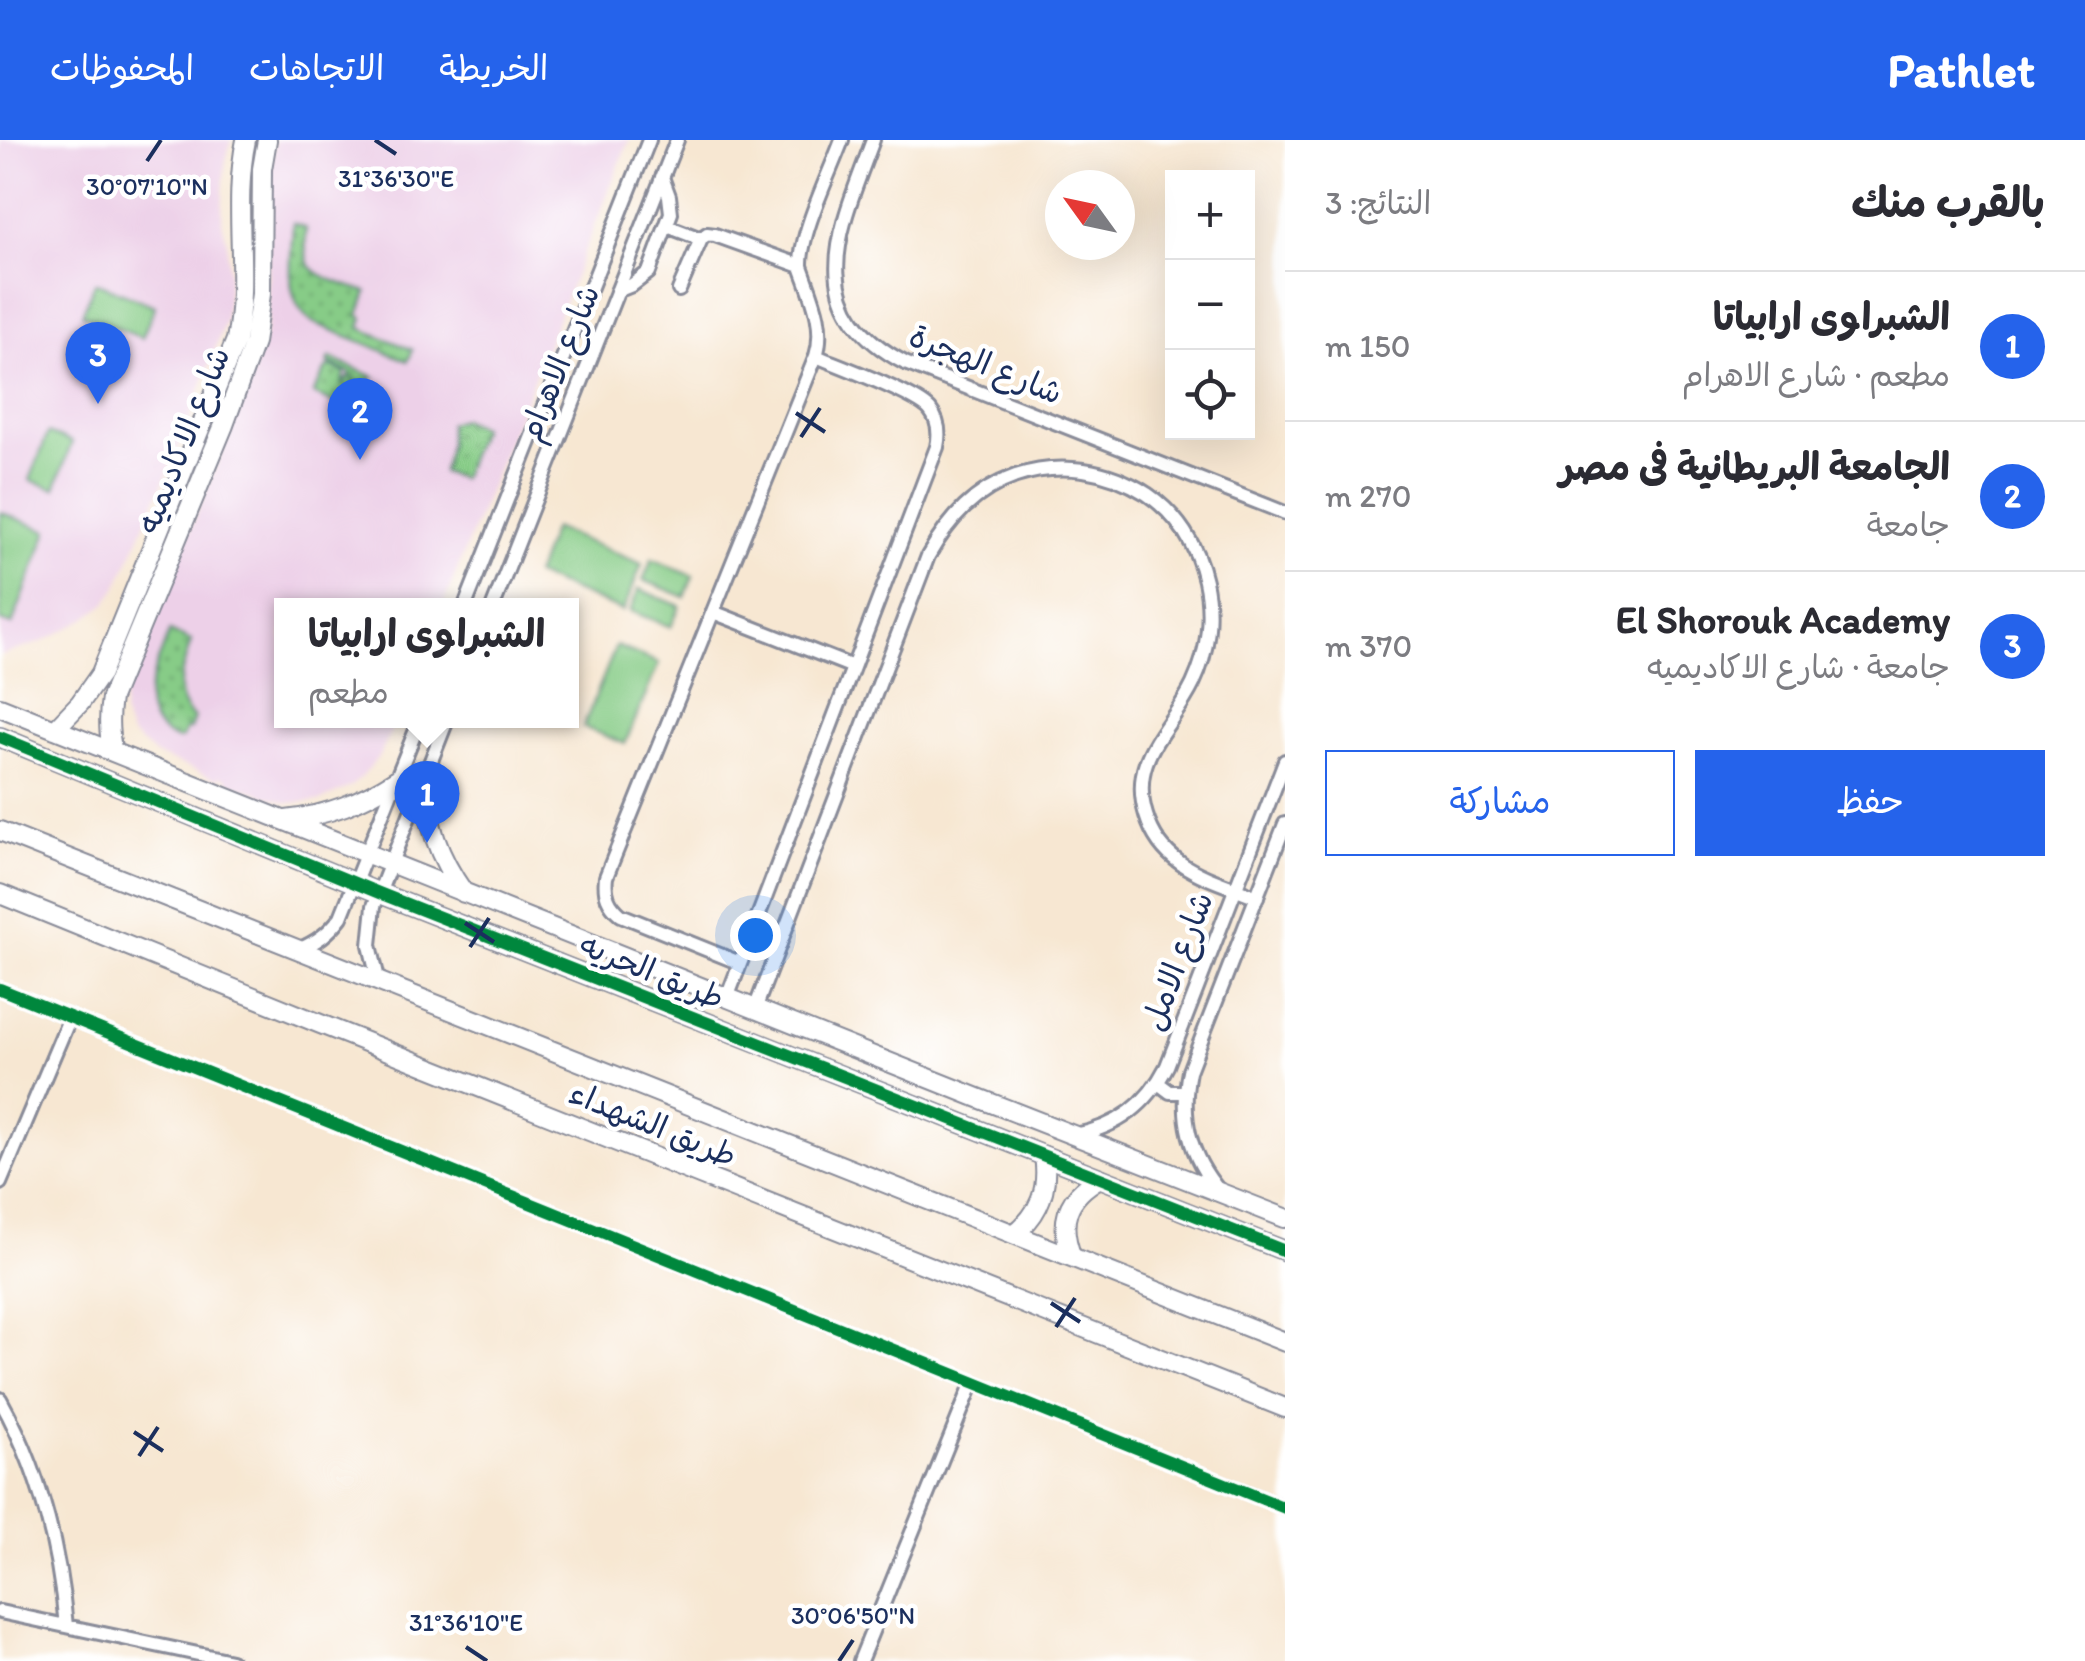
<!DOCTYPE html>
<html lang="ar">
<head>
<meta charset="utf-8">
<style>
	:root { --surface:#fff; --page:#f7f7f7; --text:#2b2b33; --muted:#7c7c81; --line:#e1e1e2; --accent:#2563eb }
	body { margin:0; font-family:Itim,"Playpen Sans Arabic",sans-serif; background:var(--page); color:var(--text); direction:rtl }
	.controls { position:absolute; right:30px; top:30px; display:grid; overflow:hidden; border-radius:0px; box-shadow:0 10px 40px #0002 }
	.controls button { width:90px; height:90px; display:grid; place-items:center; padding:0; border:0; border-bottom:2px solid var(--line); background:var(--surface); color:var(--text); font:50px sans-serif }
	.compass { position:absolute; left:1045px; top:30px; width:90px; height:90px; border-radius:50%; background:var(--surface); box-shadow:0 10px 40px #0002; rotate:303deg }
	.you { position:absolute; left:755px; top:795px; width:35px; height:35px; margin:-25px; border:8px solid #fff; border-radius:50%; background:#1a73e8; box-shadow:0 0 0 15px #1a73e833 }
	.badge { display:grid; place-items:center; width:65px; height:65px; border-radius:50%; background:var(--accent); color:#fff; font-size:32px; font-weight:700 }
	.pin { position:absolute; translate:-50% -82px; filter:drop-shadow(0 2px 5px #0008) }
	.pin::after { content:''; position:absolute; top:52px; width:35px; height:30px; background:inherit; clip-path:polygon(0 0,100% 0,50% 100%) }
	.popup { position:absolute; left:274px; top:458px; width:305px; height:130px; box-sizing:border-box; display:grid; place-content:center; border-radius:0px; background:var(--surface); filter:drop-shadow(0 2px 8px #0005); font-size:32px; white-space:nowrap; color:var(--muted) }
	.popup b { font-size:38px; color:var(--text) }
	.popup::after { content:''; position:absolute; left:50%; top:100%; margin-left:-20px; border:20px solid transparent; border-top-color:var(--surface) }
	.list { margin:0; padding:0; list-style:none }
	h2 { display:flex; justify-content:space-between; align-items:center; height:130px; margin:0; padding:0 40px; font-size:42px }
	h2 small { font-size:32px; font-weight:400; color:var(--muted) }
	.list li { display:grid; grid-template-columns:65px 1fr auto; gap:30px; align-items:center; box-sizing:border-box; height:150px; padding:0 40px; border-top:2px solid var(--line) }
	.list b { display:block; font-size:38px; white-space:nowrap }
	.list p { margin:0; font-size:32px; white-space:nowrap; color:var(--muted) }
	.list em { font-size:32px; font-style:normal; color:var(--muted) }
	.actions { display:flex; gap:20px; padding:30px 40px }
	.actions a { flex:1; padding:22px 0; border:2px solid var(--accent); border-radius:0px; text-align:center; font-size:35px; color:var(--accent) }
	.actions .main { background:var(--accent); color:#fff }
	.icon { flex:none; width:55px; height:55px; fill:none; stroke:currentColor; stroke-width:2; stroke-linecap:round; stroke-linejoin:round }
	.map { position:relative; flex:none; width:1285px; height:1521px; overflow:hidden; direction:ltr }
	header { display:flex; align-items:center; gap:60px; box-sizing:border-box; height:140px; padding:0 50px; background:var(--accent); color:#fff }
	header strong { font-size:48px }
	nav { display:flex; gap:55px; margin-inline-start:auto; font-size:35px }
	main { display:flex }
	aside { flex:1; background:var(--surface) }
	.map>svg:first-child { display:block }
	.built { fill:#edd0e8 }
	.green { fill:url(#green-dots); stroke:#517e72; stroke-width:2.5 }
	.pitch { fill:#87cc87; stroke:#517e72; stroke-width:2.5 }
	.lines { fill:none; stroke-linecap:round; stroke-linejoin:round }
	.minor-casing { stroke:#898b98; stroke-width:18 }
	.tertiary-casing { stroke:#898b98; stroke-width:22 }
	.secondary-casing { stroke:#898b98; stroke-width:22 }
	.minor { stroke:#fff; stroke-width:12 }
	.tertiary { stroke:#fff; stroke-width:18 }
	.secondary { stroke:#fff; stroke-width:18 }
	.cycleway-casing { stroke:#fff; stroke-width:19 }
	.cycleway { stroke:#00873e; stroke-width:12 }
	.ticks { fill:none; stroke:#1b2f5e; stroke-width:4 }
	.labels { text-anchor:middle; stroke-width:9; stroke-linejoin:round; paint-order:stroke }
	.street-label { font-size:32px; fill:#1b2f5e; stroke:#fff }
	.ticks-label { font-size:25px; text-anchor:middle; fill:#1b2f5e; stroke:#fff; stroke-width:9; stroke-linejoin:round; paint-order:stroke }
</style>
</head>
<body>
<header>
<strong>Pathlet</strong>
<nav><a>الخريطة</a><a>الاتجاهات</a><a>المحفوظات</a></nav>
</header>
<main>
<aside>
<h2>بالقرب منك<small>النتائج: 3</small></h2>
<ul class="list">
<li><span class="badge">1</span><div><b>الشبراوى ارابياتا</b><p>مطعم · شارع الاهرام</p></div><em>150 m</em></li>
<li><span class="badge">2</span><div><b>الجامعة البريطانية فى مصر</b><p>جامعة</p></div><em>270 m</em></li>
<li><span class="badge">3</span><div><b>El Shorouk Academy</b><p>جامعة · شارع الاكاديميه</p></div><em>370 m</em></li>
</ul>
<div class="actions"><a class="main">حفظ</a><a>مشاركة</a></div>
</aside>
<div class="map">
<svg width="1285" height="1521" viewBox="0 0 1285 1521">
	<defs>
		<pattern id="green-dots" width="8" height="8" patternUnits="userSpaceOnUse" patternTransform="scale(2.5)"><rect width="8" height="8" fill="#87cc87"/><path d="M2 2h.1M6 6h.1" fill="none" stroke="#6ea672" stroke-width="1.8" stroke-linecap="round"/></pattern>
	</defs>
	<rect width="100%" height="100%" fill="#fff"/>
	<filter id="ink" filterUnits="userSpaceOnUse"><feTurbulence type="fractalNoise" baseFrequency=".01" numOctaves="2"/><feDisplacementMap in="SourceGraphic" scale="20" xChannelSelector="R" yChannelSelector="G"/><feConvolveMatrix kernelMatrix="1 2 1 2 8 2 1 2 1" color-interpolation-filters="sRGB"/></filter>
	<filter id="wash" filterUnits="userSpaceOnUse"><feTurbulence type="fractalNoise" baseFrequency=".0048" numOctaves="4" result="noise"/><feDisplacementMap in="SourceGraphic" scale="40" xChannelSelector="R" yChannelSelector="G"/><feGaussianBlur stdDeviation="2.25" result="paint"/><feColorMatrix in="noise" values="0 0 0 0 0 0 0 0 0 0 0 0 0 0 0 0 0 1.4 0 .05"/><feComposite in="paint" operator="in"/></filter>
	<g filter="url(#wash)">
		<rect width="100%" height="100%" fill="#f7e7d2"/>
		<path class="built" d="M0,0H231L225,24L223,54L222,82L227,102L229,137L225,182L183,297L117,448L106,464L85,479L42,502L0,516Z
			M275,0H629L443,465L282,466V580L396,581L379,616L363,636L350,647L320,661L288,663L227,642L228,639L220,636L218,639L156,615L130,594L123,573L124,560L130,537L246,254L264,199L267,183L270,43Z"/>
		<path class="green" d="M293,83L306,88C306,99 304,112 308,122C314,138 351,146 367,152L359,175L363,178L360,188L413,210L408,221L314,183C281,162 292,117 293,83Z
			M330,218L375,237L357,246L352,237L355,246L338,265L313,254L327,227H332L345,233L342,244L351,235L350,233L328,223Z
			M461,279L481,287L461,339L442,332L449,306V283Z
			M170,491L191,501C183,528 169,556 194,578L190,589H186L182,598L178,600C125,579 156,530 170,491Z"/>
		<path class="pitch" d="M95,142L155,166L142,198L82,174Z
			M48,293L72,302L55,349L30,340Z
			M0,372L48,391L12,485L0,481Z
			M553,388L642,424L623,471L535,435Z
			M652,419L693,436L685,457L643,440Z
			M639,449L680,466L671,487L630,471Z
			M616,506L659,523L625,604L583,587Z"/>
	</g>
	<g filter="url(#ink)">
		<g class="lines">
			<defs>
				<path id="minor" d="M873,0C841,87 799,167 905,223L1285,373
					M667,86L701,99
					M679,150L701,99L707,94L715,95L801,126
					M617,151L632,145L649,132L671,73L669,56L662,37
					M465,466L649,0
					M493,466L677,0
					M713,472L853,527
					M298,810C317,802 329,793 341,777L420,580
					M740,823L621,775C608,764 604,754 606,737L816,216C826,185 811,155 801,126C800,93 830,33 842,0
					M379,843L370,805L374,766L447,580
					M0,849L1285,1368
					M727,858L937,307C940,293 939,281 930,270C916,254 840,226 816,216
					M755,869L928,416C949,379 975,350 1016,336C1061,321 1108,329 1147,354C1209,396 1224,479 1193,544C1171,590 1128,616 1146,675C1162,729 1210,738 1257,757
					M1158,943L1170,952H1185
					M1075,995C1118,987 1147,965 1167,926L1285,621
					M0,1043L70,877
					M1220,1052C1189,1016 1180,977 1189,931L1285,684
					M0,1259C39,1329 59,1406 66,1486
					M0,1472L231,1521
					M860,1521L973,1242"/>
				<path id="tertiary" d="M0,567L981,959L1285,1078
					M55,589L80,563L101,533L236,200C249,134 232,66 246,0
					M0,597L379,753L1285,1111
					M113,612C108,593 108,577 111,558L224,285L254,203L261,154L262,29L267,0
					M424,638C428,685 437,715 464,753
					M286,680C329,675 361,662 397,639"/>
				<path id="secondary" d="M0,691L1285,1202
					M0,754L318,883L1285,1268
					M1014,1094C1040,1074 1049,1049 1044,1016
					M1072,1117C1058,1082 1066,1057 1100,1038"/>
			</defs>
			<use href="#minor" class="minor-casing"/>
			<use href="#tertiary" class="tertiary-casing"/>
			<use href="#secondary" class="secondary-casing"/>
			<use href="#minor" class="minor"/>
			<use href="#tertiary" class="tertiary"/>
			<use href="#secondary" class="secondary"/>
			<defs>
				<path id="cycleway" d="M0,597L379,753L1285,1111
					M0,849L1285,1368"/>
			</defs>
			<use href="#cycleway" class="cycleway-casing"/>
			<use href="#cycleway" class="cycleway"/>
		</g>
	</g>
	<path class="ticks" d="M375,0L396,14M147,21L161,0M796,273L825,292M801,297L820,268M465,783L494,802M470,807L489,778M1051,1163L1080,1182M1056,1187L1075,1158M134,1292L163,1311M139,1316L158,1287M466,1507L487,1521M839,1521L853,1500"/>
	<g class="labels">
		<g class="street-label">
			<text transform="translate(559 223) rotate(-68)" y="11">شارع الاهرام</text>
			<text transform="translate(986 224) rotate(22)" y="11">شارع الهجرة</text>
			<text transform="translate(183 300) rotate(-68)" y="11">شارع الاكاديميه</text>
			<text transform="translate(1177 821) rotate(-69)" y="11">شارع الامل</text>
			<text transform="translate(652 831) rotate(22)" y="11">طريق الحريه</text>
			<text transform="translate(653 984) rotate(22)" y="11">طريق الشهداء</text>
		</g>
	</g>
	<g class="ticks-label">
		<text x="396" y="47">31°36'30"E</text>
		<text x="147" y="55">30°07'10"N</text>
		<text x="853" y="1484">30°06'50"N</text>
		<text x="466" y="1491">31°36'10"E</text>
	</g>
</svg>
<div class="controls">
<button>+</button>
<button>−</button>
<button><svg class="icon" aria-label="locate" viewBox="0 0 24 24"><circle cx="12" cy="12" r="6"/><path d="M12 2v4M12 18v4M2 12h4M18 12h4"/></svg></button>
</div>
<svg class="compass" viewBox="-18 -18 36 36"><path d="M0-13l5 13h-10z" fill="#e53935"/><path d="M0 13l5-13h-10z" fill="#7c7c81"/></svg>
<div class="you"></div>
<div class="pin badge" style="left:427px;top:703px">1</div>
<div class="popup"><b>الشبراوى ارابياتا</b>مطعم</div>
<div class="pin badge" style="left:360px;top:320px">2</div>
<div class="pin badge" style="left:98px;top:264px">3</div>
</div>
</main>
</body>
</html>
